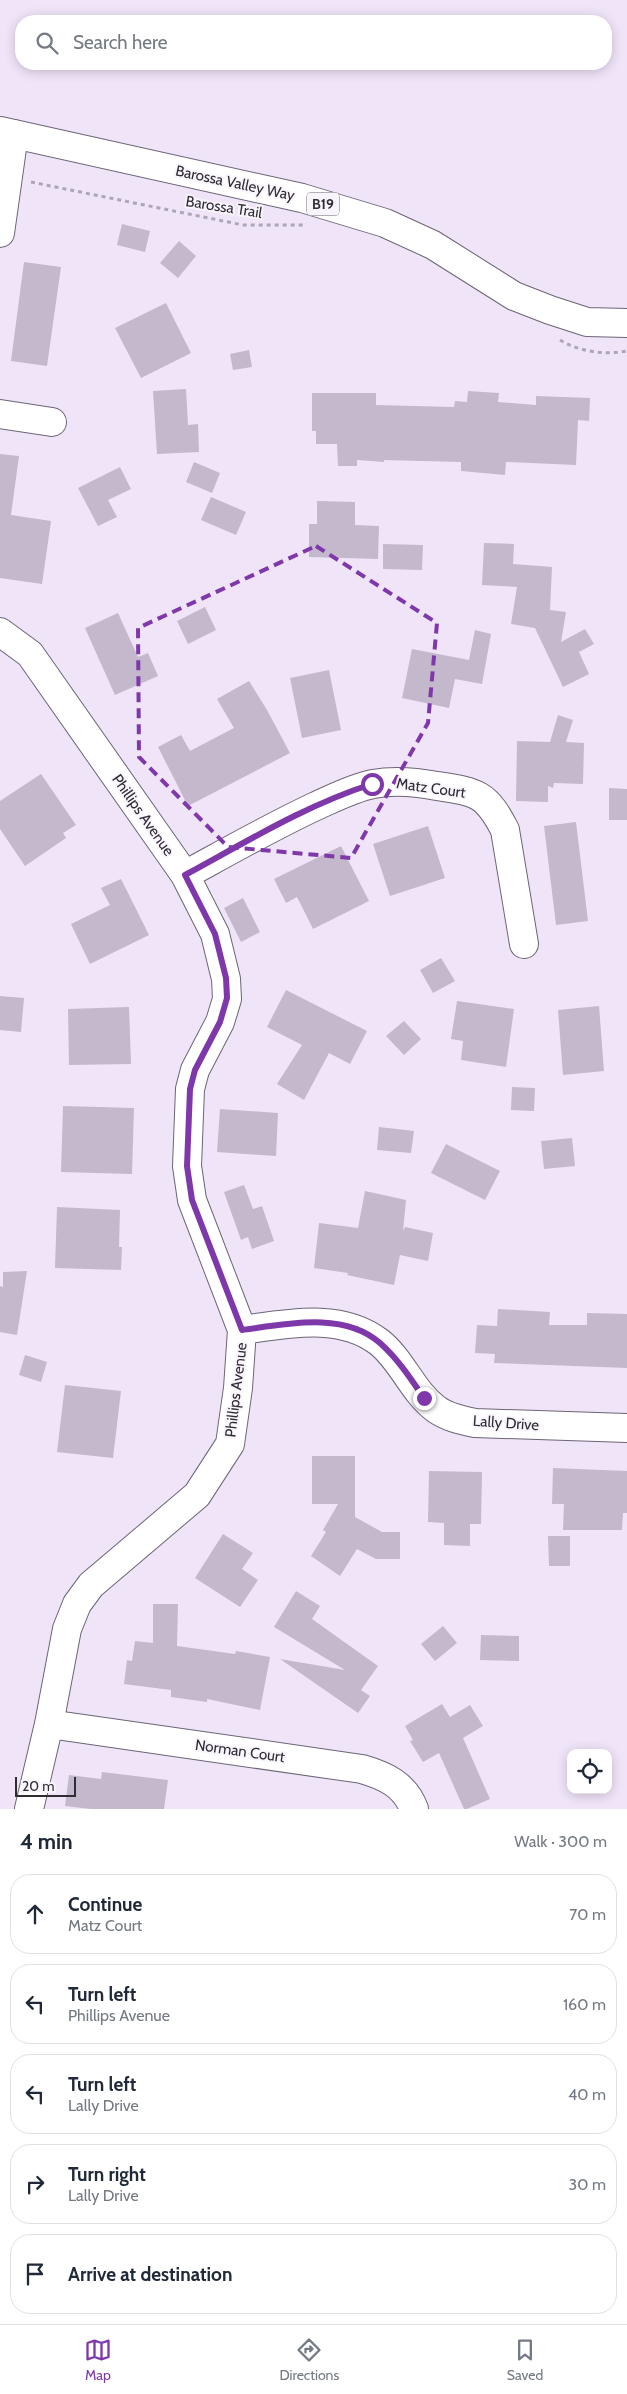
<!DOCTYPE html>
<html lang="en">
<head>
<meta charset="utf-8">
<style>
	:root { --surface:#fff; --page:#f6f6f7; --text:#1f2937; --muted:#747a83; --line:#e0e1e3; --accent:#7f38aa }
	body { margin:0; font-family:Cabin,sans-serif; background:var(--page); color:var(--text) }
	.controls { position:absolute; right:15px; bottom:15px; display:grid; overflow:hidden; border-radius:10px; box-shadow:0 2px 12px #0003 }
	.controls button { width:45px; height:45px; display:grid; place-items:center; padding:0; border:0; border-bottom:1px solid var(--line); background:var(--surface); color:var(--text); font:25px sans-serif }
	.scale { position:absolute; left:15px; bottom:12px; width:61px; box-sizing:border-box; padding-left:5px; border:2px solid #312c34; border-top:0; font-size:14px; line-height:18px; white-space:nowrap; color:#312c34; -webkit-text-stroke:4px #f9f5fd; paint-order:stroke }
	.stop { position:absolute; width:15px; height:15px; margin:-11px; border:4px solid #7f38aa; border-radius:50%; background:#fff }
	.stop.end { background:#7f38aa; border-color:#fff; box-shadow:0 1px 5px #0008 }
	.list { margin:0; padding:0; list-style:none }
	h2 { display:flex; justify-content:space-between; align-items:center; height:65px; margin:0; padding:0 20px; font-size:21px }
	h2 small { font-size:16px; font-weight:400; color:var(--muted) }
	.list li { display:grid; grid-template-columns:32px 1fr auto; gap:15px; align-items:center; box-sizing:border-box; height:80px; margin:0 10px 10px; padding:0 10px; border:1px solid var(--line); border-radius:20px }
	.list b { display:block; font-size:19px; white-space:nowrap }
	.list p { margin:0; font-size:16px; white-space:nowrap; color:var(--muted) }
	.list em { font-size:16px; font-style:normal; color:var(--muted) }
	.icon { flex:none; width:28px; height:28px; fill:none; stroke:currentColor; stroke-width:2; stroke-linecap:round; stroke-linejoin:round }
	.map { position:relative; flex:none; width:627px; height:1809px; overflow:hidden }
	.search { position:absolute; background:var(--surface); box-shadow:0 2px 12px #0003; left:15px; right:15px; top:15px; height:55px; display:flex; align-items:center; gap:12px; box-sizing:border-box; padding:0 18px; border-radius:20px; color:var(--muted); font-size:19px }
	.sheet { height:515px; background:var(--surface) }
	nav { display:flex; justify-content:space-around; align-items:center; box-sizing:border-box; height:70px; border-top:1px solid var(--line); background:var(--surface); font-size:14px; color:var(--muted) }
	nav a { display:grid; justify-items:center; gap:2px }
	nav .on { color:var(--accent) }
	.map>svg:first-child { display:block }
	.building { fill:#c3b8cc }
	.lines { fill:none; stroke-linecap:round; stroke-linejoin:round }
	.minor-casing { stroke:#6d6475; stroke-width:30 }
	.major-casing { stroke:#6d6475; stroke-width:30 }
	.path { stroke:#aea5b5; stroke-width:3; stroke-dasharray:4 4; stroke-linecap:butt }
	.minor { stroke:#fff; stroke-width:28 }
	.major { stroke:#fff; stroke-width:28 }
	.route { stroke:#7f38aa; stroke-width:6 }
	.marked { fill:none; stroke:#7f38aa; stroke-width:4; stroke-dasharray:10 6; stroke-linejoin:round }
	.labels { text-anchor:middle; stroke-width:4; stroke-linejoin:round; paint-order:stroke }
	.shield { fill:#f9f5fd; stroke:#6d6870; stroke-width:1 }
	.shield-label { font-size:14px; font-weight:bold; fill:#312c34 }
	.street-label { font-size:15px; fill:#312c34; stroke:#f9f5fd }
</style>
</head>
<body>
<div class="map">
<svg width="627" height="1809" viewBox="0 0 627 1809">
	<rect width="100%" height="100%" fill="#f0e4f9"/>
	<path class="building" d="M122,224L150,231L145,252L117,245Z
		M179,241L196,256L178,278L160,263Z
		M24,262L61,267L47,366L11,361Z
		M166,303L191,353L141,378L115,328Z
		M249,350L252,367L233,370L230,354Z
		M186,389L188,425L198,424L199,452L157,454L153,391Z
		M468,391L499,393L498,402L536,405V396L590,398L589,421L578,420L576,465L506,462L505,475L461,471V462L384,460V462L357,460V466H338L337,444H316V431H312V393H376V405L454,407L455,401L467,402Z
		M0,454L19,456L11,515L51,521L42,584L0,578Z
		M194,462L220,473L212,493L186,482Z
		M120,467L131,489L108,500L117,517L98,526L78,488Z
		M211,497L246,512L236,535L201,520Z
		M317,501L355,502V525L379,526L378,559L309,557V524H317Z
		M484,543L514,544L513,564L552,567L550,610L566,612L561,642L585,629L594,644L579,652L589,674L563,687L535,628L511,624L517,587L482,585Z
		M383,544L423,545L422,570L383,569Z
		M205,607L216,630L188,644L177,621Z
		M118,613L138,657L148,653L158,676L115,695L85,628Z
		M475,630L491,634L482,684L455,679L449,708L402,698L412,649L469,660Z
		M329,670L341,730L302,738L290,678Z
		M249,681L267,710L290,753L188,806L158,747L181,735L190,751L234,728L217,699Z
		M558,715L573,720L566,742L584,743L583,784L554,783L553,788L548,786V802L516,801L517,741L550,742Z
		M41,774L76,825L63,833L66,838L25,866L0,829V801Z
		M609,788L627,789V820H609Z
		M576,822L588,921L556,925L544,826Z
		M428,826L445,878L390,896L373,844Z
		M341,846L369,901L313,929L297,897L286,903L274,879Z
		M121,879L149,935L90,964L71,924L110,905L101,888Z
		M243,898L260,932L241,942L224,908Z
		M441,958L455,981L433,993L420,970Z
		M286,990L367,1031L350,1064L329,1053L304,1100L277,1084L302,1045L267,1027Z
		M0,996L24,998L21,1032L0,1030Z
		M457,1001L514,1009L506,1067L461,1060L463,1041L451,1039Z
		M599,1006L604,1071L563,1075L558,1010Z
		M129,1007L131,1064L69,1065L68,1009Z
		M404,1021L421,1039L404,1055L386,1036Z
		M512,1087L535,1088L534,1111L511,1110Z
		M63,1106L134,1108L132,1174L61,1172Z
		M220,1109L278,1113L276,1156L217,1152Z
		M379,1127L414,1131L411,1153L377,1150Z
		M572,1138L575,1166L544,1169L541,1141Z
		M446,1144L500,1171L485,1200L431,1173Z
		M244,1185L253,1209L262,1206L274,1241L252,1249L248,1237L241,1240L224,1192Z
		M365,1191L406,1200L403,1231L405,1227L433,1233L428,1261L400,1255L394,1285L347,1275L348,1273L314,1268L319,1223L358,1228Z
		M57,1207L120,1210L119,1247H122L121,1270L55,1268Z
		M27,1271L17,1335L0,1332V1286L3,1287V1272Z
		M498,1309L550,1312L549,1325H587V1313L627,1314V1368L494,1363L495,1354L475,1353L477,1325L497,1326Z
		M25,1355L47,1362L41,1382L19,1375Z
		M65,1385L121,1391L113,1458L57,1452Z
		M312,1456H355V1517L382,1532H400V1559H376L357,1549L340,1576L311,1556L326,1532L323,1530L338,1504H312Z
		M553,1468L627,1471V1513H623L622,1530H563L564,1504H552Z
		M429,1471L482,1472L481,1524H470V1546L444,1545V1523L428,1522Z
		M223,1534L253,1553L242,1569L258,1580L240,1607L195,1578Z
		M548,1536H570V1566H549Z
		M296,1591L320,1606L312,1619L378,1666L361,1690L370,1696L358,1713L280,1659L345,1670L274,1627Z
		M153,1604H178L177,1646L235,1654L236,1651L270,1657L260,1710L207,1699V1702L171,1697V1690L124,1684L127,1660L132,1661L135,1641L153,1643Z
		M443,1626L457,1643L435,1661L421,1644Z
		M481,1635L519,1636V1661L480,1660Z
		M442,1704L450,1717L470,1705L483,1726L463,1738L490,1799L467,1809H464L439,1753L423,1762L410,1741L413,1740L405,1726Z
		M102,1772L168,1780L164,1809H91L65,1806L69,1775L101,1779Z"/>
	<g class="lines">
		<defs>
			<path id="minor" d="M0,233L14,134
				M0,414L52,422
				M0,632L30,654L185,875L215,934L226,979L227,999L220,1022L195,1070L190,1089L187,1166L192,1200L242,1330L238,1388L230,1444L197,1495L91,1585L77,1604L67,1629L49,1724L29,1809
				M185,875C229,851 271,827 316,806C334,798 353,788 373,784C394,780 416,782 437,786C477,792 486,793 505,830L524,944
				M242,1330C287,1324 340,1312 379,1342C402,1360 412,1391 436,1409C447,1417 461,1420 475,1423L627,1428
				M49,1724L362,1769C386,1776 405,1785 414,1809"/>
			<path id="major" d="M0,131L302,198L385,223L433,245L514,296L550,310L587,322L627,323"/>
		</defs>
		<use href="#minor" class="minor-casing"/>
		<use href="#major" class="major-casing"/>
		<path class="path" d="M31,182L243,225H305
			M560,340C580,352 604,355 627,351"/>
		<use href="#minor" class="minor"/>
		<use href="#major" class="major"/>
	</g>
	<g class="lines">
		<path class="route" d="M372,784C306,805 246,842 185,875L215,934L226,978L227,998L220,1022L195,1070L190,1089L187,1166L192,1200L242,1330C286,1324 344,1311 380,1343C398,1359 411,1379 424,1398"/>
	</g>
	<path class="marked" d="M316,546L437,623L428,723L351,858L228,847L139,757L138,628Z"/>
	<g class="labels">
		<rect class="shield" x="307" y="192.5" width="32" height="23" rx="4"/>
		<g class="shield-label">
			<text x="323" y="209">B19</text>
		</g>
		<g class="street-label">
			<text transform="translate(235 183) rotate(12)" y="5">Barossa Valley Way</text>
			<text transform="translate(224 207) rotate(9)" y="5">Barossa Trail</text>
			<text transform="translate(431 788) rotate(8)" y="5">Matz Court</text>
			<text transform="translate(143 815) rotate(55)" y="5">Phillips Avenue</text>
			<text transform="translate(236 1390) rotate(-83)" y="5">Phillips Avenue</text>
			<text transform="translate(506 1423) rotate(4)" y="5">Lally Drive</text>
			<text transform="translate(240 1751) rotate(8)" y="5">Norman Court</text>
		</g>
	</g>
</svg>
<div class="controls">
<button><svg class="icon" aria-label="locate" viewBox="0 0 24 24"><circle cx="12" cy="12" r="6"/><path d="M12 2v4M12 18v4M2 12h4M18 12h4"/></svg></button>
</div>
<div class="scale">20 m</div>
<div class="stop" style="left:372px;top:784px"></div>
<div class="stop end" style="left:424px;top:1398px"></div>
<div class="search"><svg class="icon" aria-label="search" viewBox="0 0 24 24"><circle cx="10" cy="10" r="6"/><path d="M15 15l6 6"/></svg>Search here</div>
</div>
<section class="sheet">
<h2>4 min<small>Walk · 300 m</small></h2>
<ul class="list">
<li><svg class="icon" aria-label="ahead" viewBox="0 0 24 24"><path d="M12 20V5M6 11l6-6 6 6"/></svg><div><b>Continue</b><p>Matz Court</p></div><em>70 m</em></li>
<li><svg class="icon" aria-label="left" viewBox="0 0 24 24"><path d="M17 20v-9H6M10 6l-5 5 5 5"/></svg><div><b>Turn left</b><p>Phillips Avenue</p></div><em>160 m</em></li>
<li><svg class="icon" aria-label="left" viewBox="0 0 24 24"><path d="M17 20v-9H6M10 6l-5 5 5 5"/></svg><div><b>Turn left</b><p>Lally Drive</p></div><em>40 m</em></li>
<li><svg class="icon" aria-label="right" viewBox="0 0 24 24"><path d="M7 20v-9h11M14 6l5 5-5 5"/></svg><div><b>Turn right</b><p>Lally Drive</p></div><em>30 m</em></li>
<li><svg class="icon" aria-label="arrive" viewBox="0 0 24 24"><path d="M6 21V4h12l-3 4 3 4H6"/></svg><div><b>Arrive at destination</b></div></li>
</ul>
</section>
<nav>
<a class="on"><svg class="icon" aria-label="map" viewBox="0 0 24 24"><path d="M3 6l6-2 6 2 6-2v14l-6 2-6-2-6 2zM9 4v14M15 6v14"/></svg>Map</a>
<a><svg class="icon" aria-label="directions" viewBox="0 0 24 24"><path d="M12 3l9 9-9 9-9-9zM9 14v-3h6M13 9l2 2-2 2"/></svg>Directions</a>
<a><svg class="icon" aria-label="saved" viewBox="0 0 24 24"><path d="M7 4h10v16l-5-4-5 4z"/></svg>Saved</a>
</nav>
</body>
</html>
